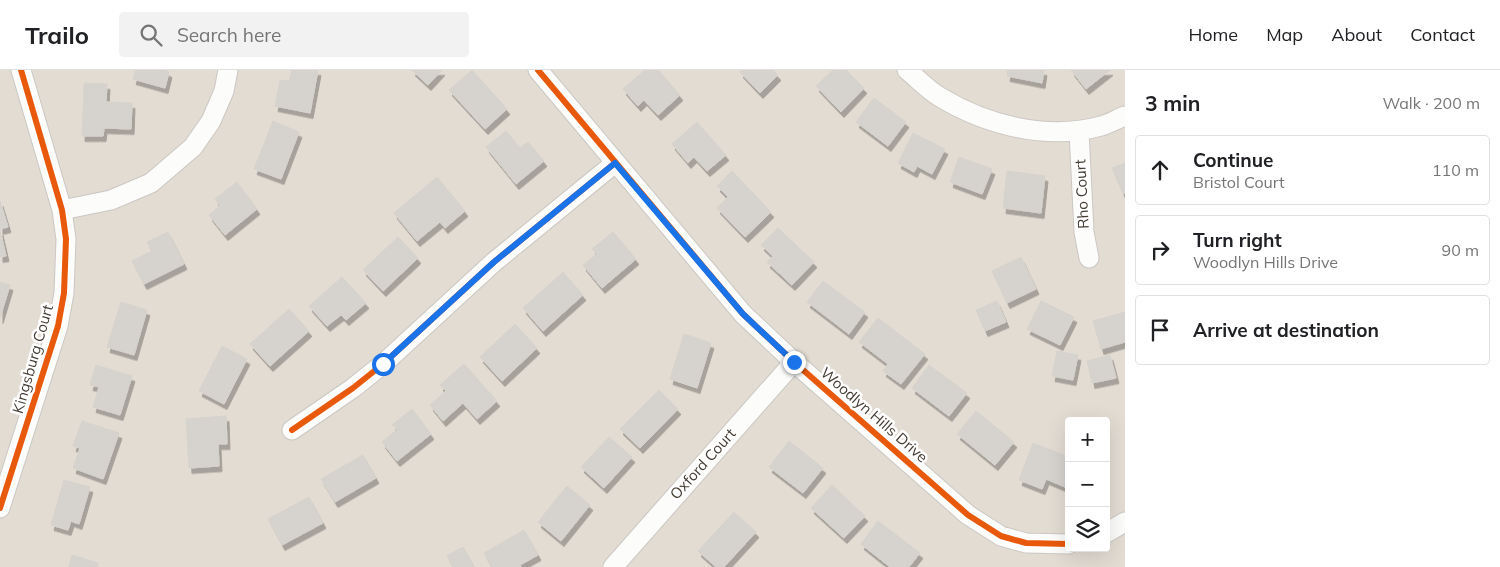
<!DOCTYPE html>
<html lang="en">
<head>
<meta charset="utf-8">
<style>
	:root { --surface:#fff; --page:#f2f2f2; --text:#202124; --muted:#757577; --line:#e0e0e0 }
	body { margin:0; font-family:Mulish,sans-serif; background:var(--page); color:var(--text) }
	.controls { position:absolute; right:15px; bottom:15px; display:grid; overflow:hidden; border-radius:5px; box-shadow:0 5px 20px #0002 }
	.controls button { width:45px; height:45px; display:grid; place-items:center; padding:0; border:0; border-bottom:1px solid var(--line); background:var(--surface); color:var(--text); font:25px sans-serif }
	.stop { position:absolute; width:15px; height:15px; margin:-11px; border:4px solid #1a73e8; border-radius:50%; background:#fff }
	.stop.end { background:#1a73e8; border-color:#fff; box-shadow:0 1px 5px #0008 }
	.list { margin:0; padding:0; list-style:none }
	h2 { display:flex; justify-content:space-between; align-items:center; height:65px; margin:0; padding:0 20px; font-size:21px }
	h2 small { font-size:16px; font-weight:400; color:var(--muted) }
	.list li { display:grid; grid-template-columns:32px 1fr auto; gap:15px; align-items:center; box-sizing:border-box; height:70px; margin:0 10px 10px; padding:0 10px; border:1px solid var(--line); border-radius:5px }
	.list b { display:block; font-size:19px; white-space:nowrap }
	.list p { margin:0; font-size:16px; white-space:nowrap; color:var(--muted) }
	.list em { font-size:16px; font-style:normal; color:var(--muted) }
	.icon { flex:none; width:28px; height:28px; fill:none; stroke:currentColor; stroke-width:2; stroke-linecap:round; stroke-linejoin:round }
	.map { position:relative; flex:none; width:1125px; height:497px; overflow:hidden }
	header { display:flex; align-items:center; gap:30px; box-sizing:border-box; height:70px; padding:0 25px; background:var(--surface); border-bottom:1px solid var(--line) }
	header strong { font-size:24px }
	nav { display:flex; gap:28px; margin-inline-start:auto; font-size:18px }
	.search { width:350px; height:45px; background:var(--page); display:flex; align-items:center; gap:12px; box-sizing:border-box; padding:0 18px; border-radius:5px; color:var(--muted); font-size:19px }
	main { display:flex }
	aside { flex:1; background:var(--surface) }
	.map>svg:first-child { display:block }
	.residential { fill:#e3dcd3; fill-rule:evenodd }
	.building { fill:#d6d2cd; stroke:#d6d2cc; filter:url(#shadow) }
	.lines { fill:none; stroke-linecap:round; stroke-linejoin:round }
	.minor-casing { stroke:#cbc7c2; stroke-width:21 }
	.minor { stroke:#fcfcfb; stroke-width:19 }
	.cycleway-casing { stroke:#fff; stroke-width:9 }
	.cycleway { stroke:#e8590c; stroke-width:6 }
	.route { stroke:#1a73e8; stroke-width:6 }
	.labels { text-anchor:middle; stroke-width:5; stroke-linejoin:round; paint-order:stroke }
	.street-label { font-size:15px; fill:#443c33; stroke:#fff }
</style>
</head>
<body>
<header>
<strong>Trailo</strong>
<div class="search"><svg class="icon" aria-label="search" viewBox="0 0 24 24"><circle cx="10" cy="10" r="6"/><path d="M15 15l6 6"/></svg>Search here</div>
<nav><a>Home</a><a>Map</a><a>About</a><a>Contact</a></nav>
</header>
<main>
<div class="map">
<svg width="1125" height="497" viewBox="0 0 1125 497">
	<defs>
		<filter id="shadow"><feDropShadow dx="3" dy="5.5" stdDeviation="0" flood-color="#0004"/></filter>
	</defs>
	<rect width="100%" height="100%" fill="#eeebe6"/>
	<path class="residential" d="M0,0H1125V497H0ZM1069,351H1106V478H1069Z"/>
	<path class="building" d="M136,0H164L169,2L165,18L133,9Z
		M292,0H318L310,43L275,36L280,10L289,11Z
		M412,0H442L428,15Z
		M472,0L507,39L485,59L449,20Z
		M645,0H658L680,25L658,45L644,30L638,36L623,19Z
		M742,0H773L778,5L760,23L740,2Z
		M833,0H846L864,18L841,42L816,16Z
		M1008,0H1044L1042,13L1007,6Z
		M1071,0H1110L1086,19Z
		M84,13L107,14L106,32L132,33L131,59L104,58L103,66H82Z
		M874,28L906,52L888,76L856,52Z
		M273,51L299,62L281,109L254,99Z
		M697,52L726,85L707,101L694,87L688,93L672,74Z
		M506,61L520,78L528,72L544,91L516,114L486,77Z
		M913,63L945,79L932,104L917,96L914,102L898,93Z
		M959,87L992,99L982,124L950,112Z
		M1125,93V123L1123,124L1112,98Z
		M732,101L771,142L745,167L717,138L728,127L717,116Z
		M1007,101L1045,106L1041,143L1003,138Z
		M437,107L465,141L445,158L440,152L417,171L394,143Z
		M237,112L257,139L225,165L209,145L220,136L215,129Z
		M0,131L8,157L0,159Z
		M778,158L814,192L792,215L767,192L773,186L761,175Z
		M0,160L6,186L0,187Z
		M168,162L184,194L144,214L132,191L152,181L147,172Z
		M613,162L636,189L602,218L583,195L597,184L592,179Z
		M398,167L418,188L383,221L363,200Z
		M1021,187L1036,219L1007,233L992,201Z
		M563,202L583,225L543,261L523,238Z
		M342,207L366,233L346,250L341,245L327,256L309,236Z
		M823,211L865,242L849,264L807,232Z
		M0,212L10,215L0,248Z
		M997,231L1006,252L985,261L976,240Z
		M1041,231L1074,247L1060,275L1027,259Z
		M121,232L147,240L134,285L107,277Z
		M289,239L309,261L270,296L250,274Z
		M1125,242V272L1101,279L1093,251Z
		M878,248L925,284L901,314L883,301L888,294L859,272Z
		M515,254L537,278L502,311L480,287Z
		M684,264L711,273L697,318L670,309Z
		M222,276L247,289L224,334L199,321Z
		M1057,281L1078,285L1073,310L1052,306Z
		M1110,285L1116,308L1092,313L1087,291Z
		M464,294L497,331L477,349L463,333L443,351L430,335L446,321L440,315Z
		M96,295L132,306L120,345L93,337L99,317L90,315Z
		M929,295L967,323L949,346L912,318Z
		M659,320L678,339L640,378L620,359Z
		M412,339L431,364L397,391L382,372L398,359L392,355Z
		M976,341L1014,372L995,395L957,364Z
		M226,346L227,374H218L219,396L189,398L186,349Z
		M82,351L119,363L103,409L73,398L80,378L73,376Z
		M609,367L632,387L604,418L581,397Z
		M789,371L823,398L803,423L769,397Z
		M1033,373L1069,387V408L1065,417L1046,409L1042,419L1019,410Z
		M363,385L376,408L335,432L321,409Z
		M64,410L90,417L79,454L71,451L68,460L51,455Z
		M832,415L865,446L844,468L811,438Z
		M567,416L590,435L561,471L538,452Z
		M309,427L323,453L282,475L268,449Z
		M734,442L756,462L724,497H716L698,481Z
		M878,451L920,483L909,497H890L861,474Z
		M524,460L538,485L520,495L521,497H492L484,483Z
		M463,477L474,497H453L447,486Z
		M72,485L98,493L97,497H69Z"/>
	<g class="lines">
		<defs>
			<path id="minor" d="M538,0L743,244L794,292L968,445L1001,466L1026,473L1069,474
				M907,0C918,9 928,20 940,27C986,55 1047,71 1101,56C1109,54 1117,49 1125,46
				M1079,61L1084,162L1089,188
				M62,140L111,130L151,113L193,77L211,51L224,21L228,0
				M292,360L353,318L383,294L494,192L615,93
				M0,438L58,256L64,223L66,169L62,140L21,0
				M1106,463L1125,452
				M613,497L794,292"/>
		</defs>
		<use href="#minor" class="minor-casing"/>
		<use href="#minor" class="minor"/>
		<defs>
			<path id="cycleway" d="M538,0L743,244L794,292L968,445L1001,466L1026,473L1069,474
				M292,360L353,318L383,294L494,192L615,93
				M0,438L58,256L64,223L66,169L62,140L21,0"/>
		</defs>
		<use href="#cycleway" class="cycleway-casing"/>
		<use href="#cycleway" class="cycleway"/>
	</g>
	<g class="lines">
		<path class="route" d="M383,294L494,192L615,93L743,244L794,292"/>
	</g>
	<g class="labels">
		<g class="street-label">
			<text transform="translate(1082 124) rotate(-93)" y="5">Rho Court</text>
			<text transform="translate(33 289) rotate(-74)" y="5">Kingsburg Court</text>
			<text transform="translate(874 345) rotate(41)" y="5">Woodlyn Hills Drive</text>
			<text transform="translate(703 394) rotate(-48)" y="5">Oxford Court</text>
		</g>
	</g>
</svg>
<div class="controls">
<button>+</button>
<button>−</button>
<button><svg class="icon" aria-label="layers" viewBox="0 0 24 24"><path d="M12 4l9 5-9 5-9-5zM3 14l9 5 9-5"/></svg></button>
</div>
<div class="stop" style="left:383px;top:294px"></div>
<div class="stop end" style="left:794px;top:292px"></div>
</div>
<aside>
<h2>3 min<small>Walk · 200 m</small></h2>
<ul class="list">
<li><svg class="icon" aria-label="ahead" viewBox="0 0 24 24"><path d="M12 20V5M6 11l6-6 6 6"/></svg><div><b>Continue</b><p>Bristol Court</p></div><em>110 m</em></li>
<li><svg class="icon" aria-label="right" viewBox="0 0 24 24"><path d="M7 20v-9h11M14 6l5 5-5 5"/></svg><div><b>Turn right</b><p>Woodlyn Hills Drive</p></div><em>90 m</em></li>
<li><svg class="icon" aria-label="arrive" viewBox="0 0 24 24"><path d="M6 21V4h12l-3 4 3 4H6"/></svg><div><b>Arrive at destination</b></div></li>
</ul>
</aside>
</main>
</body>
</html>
